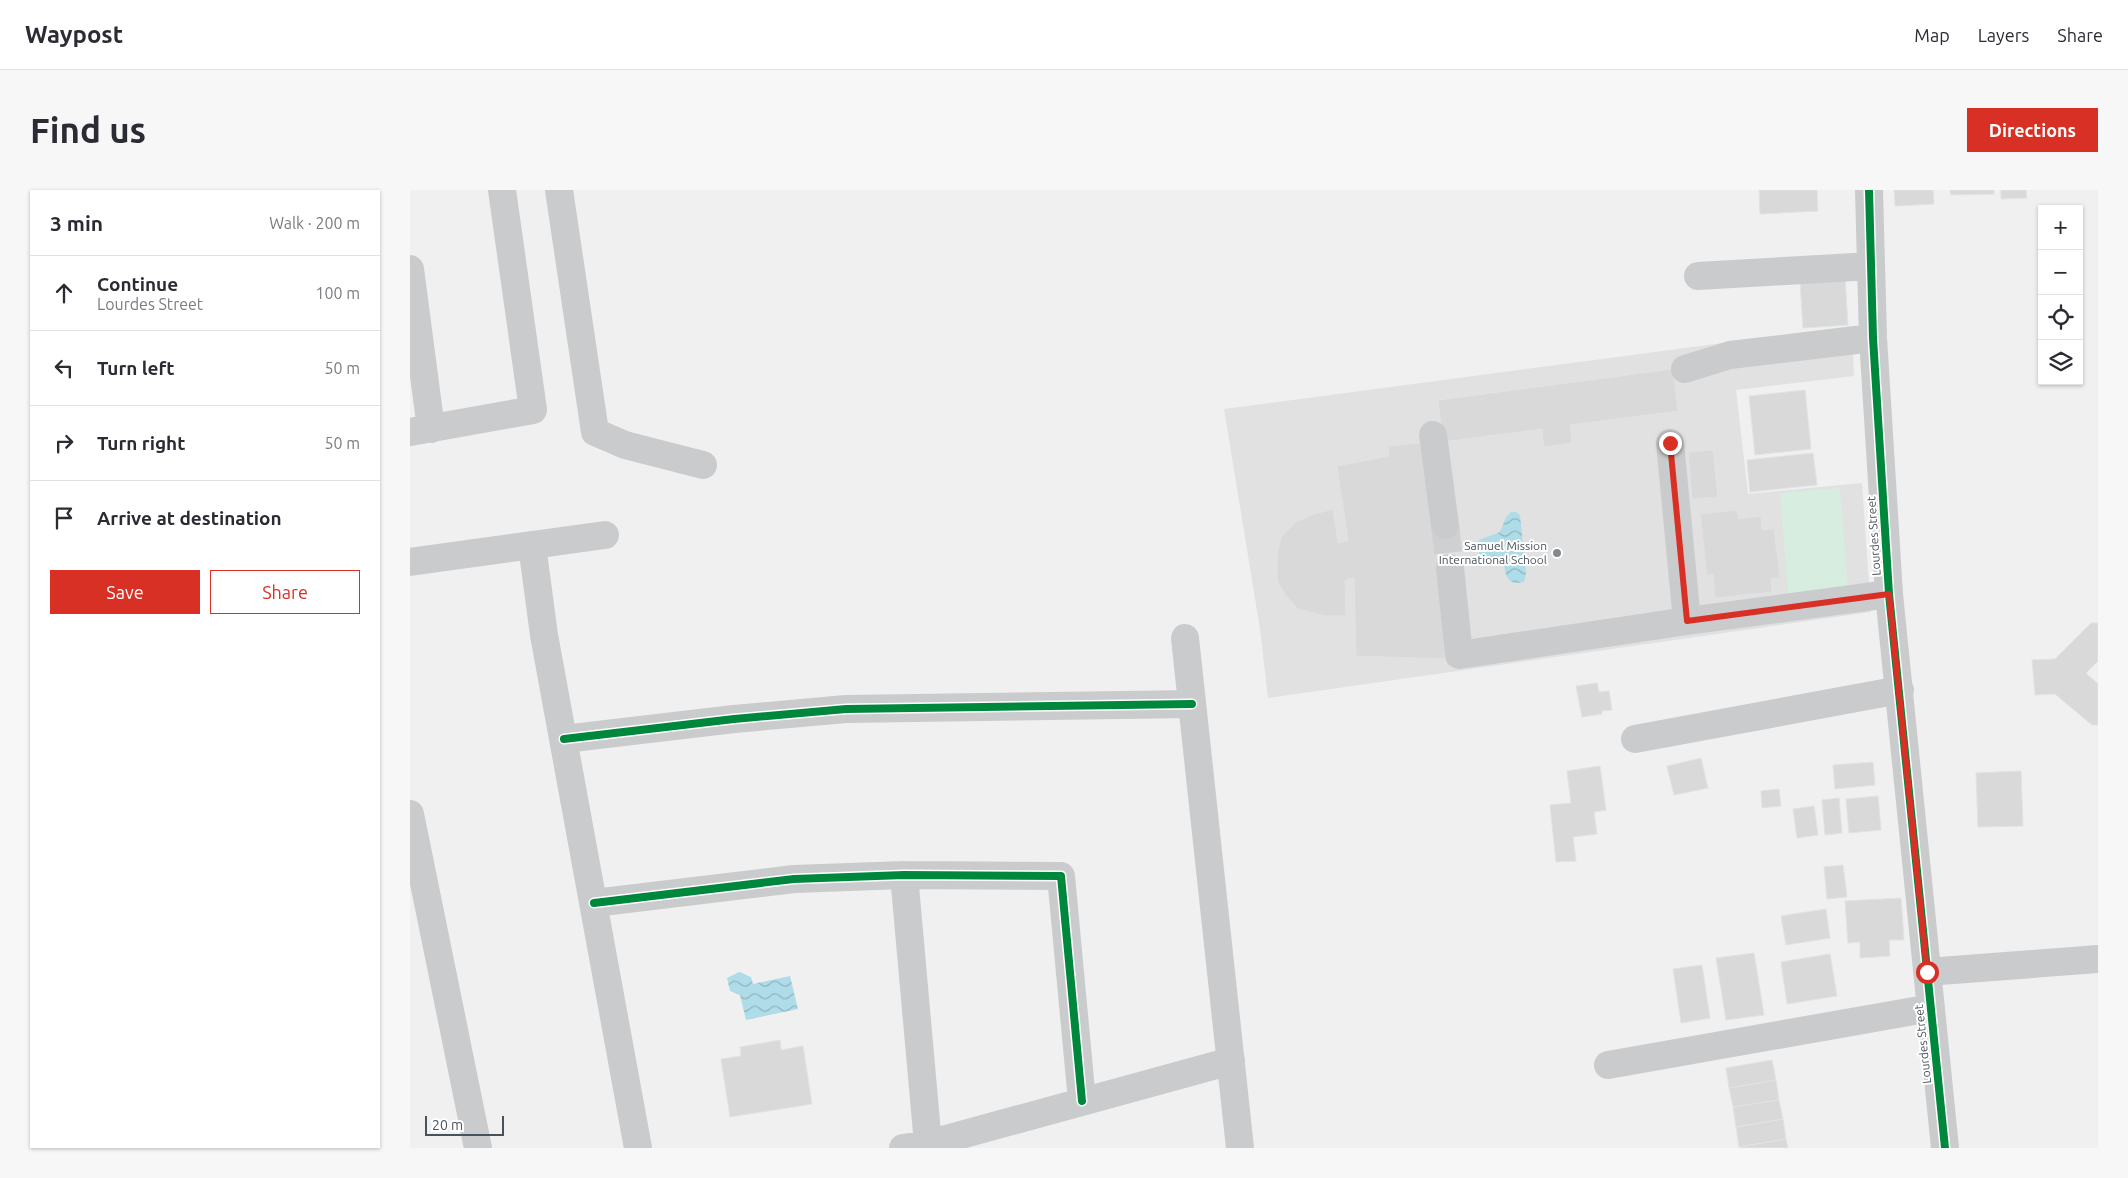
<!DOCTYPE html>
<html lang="en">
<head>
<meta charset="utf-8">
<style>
	:root { --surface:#fff; --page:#f7f7f7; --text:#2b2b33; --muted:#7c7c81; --line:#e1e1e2; --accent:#d93025 }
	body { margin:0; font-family:Ubuntu,sans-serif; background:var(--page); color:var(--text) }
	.controls { position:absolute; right:15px; top:15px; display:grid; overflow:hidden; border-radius:0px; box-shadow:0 1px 4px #0004 }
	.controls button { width:45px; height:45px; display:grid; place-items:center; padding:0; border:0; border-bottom:1px solid var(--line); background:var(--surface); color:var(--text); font:25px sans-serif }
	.scale { position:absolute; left:15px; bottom:12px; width:79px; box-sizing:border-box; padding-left:5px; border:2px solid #48525b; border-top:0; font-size:14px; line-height:18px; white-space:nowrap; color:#48525b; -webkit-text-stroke:4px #fff; paint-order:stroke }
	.stop { position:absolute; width:15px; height:15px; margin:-11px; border:4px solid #d93025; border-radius:50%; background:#fff }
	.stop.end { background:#d93025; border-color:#fff; box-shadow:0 1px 5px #0008 }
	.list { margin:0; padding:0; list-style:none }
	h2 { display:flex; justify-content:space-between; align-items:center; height:65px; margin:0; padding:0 20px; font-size:21px }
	h2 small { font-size:16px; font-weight:400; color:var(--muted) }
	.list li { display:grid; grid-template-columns:32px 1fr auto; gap:15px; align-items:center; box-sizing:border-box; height:75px; padding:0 20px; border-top:1px solid var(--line) }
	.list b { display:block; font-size:19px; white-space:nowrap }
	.list p { margin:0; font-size:16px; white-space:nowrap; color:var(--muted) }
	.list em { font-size:16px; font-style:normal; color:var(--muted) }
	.actions { display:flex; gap:10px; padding:15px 20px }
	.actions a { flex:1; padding:11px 0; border:1px solid var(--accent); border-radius:0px; text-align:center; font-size:18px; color:var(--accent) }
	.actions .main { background:var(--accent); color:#fff }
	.icon { flex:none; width:28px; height:28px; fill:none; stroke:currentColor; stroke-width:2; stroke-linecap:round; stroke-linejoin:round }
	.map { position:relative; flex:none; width:1688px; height:958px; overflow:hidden; border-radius:0px }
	header { display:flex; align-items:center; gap:30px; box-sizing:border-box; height:70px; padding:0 25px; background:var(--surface); border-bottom:1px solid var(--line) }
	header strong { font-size:24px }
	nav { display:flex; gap:28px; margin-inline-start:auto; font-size:18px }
	.intro { display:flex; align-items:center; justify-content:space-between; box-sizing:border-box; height:120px; padding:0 30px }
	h1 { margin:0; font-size:35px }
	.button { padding:12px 22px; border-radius:0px; background:var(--accent); color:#fff; font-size:18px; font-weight:700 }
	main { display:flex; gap:30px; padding:0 30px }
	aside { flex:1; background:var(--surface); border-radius:0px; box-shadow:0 1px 4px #0004 }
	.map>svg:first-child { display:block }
	.education { fill:#e2e1e1 }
	.garden { fill:#d6eddf }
	.water { fill:url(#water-waves) }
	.building { fill:#d9d9da; stroke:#e1e2e3 }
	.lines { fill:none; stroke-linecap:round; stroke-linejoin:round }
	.minor-tunnel { stroke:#ced0d2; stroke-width:28; stroke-dasharray:28 14; stroke-linecap:butt }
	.minor { stroke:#cacbcd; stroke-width:28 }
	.cycleway-casing { stroke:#fff; stroke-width:11 }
	.cycleway { stroke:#00873e; stroke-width:8 }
	.route { stroke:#d93025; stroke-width:6 }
	.poi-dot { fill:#83898f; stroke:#fff; stroke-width:2 }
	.labels { text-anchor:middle; stroke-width:4; stroke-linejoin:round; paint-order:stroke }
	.street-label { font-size:12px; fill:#48525b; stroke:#fff }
	.poi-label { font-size:12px; fill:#48525b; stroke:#fff; text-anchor:end }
</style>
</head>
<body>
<header>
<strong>Waypost</strong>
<nav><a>Map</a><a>Layers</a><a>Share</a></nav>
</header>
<div class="intro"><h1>Find us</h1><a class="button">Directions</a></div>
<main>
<aside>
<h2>3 min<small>Walk · 200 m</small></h2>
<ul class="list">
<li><svg class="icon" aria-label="ahead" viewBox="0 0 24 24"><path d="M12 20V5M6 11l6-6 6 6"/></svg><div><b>Continue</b><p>Lourdes Street</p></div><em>100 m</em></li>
<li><svg class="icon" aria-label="left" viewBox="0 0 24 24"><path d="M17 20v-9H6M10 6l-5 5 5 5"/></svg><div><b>Turn left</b></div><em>50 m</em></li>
<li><svg class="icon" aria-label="right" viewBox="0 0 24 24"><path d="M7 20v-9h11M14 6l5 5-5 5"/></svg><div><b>Turn right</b></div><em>50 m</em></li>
<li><svg class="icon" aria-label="arrive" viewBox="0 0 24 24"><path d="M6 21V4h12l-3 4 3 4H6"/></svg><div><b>Arrive at destination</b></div></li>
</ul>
<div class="actions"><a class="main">Save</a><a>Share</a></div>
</aside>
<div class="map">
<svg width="1688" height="958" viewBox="0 0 1688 958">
	<defs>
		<pattern id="water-waves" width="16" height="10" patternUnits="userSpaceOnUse" patternTransform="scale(1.25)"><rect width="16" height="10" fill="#aedce8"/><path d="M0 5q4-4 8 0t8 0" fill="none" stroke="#90b5bf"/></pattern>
	</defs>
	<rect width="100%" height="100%" fill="#f0f0f0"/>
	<path class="education" d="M1442,136L1444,186L1326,200L1338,304L1452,293L1461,422L858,508L850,439L814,219Z"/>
	<path class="garden" d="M1430,298L1438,397L1378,403L1370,303Z"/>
	<path class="water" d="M1101,322H1106L1110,325L1116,384L1114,392C1099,396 1096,388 1094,375L1070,365L1066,356L1069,350L1090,342L1096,327Z
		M329,782L341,787L343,794L380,786L388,819L336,830L330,805L320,801L317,788Z"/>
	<path class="building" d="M1349,0H1407L1408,21L1350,24Z
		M1484,0H1523L1524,14L1485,16Z
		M1540,0H1584V4L1541,5Z
		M1591,0H1616L1617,8L1591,9Z
		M1435,88L1438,135L1393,138L1390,91Z
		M1263,179L1268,221L1160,235L1162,253L1134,257L1132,239L1033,252L1028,210Z
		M1395,200L1401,259L1345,265L1339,206Z
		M1010,253L1029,381L1035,469L946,466L944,388L935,390L936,426H915L888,419L876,406L867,391V366L871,347L886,332L901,325L923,319L928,353L938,351L927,276L979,266L978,256Z
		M1303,260L1308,307L1282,309L1278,262Z
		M1403,263L1407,295L1340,302L1337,270Z
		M1327,320L1329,329L1351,326L1352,340L1364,339L1370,388L1361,389L1362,402L1305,408L1303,384L1297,385L1290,324Z
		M1681,433H1688V471L1676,483L1688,494V535H1682L1645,504L1625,505L1622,470L1645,469Z
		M1187,493L1189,502L1199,501L1202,520L1192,521V524L1172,527L1166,496Z
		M1291,568L1298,598L1264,605L1257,576Z
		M1463,572L1465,595L1425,599L1423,575Z
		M1190,576L1196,620L1184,622L1187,644L1163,647L1166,671L1146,672L1140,615L1161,613L1157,581Z
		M1611,581L1613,636L1568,637L1566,583Z
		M1369,599L1371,616L1352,618L1351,601Z
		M1468,606L1471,640L1439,643L1436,609Z
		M1429,608L1432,643L1415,645L1412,610Z
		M1404,616L1408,645L1387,648L1383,619Z
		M1433,675L1437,707L1417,709L1414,677Z
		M1491,708L1494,750H1479L1480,766L1450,768V752L1438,753L1435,711Z
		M1416,719L1420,748L1376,755L1371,726Z
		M1344,763L1354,825L1316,830L1306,768Z
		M1420,764L1427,806L1377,814L1371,772Z
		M1292,775L1300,828L1271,833L1263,779Z
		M370,850L371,860L393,856L402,914L320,927L311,869L331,866L330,857Z
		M1362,870L1366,890L1319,898L1316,878Z
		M1366,890L1369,910L1323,917L1319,898Z
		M1369,910L1373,929L1326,937L1323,917Z
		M1373,929L1376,949L1329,957L1326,937Z
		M1376,949L1378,958H1330L1329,957Z"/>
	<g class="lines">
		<path class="minor-tunnel" d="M1035,335L1040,378"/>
		<path class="minor" d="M149,0L185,242L215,255L293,275
			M1459,0L1463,148L1479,404L1535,958
			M0,79L21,239
			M1288,86L1461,76
			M1275,179L1320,165L1463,148
			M0,242L123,220L92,0
			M1023,245L1035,335
			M1260,253L1277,431
			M122,355L134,445L228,958
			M0,372L195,345
			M1040,378L1049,465L1277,431L1479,404
			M775,448L830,958
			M154,549L324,529L436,519L782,514
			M1225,549L1490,500
			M0,624L68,958
			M494,685L518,954
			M184,713L384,689L494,685L651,686L672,911
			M1517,782L1688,769
			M1198,875L1521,818
			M493,958L518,954L821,871"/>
		<defs>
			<path id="cycleway" d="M1459,0L1463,148L1479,404L1535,958
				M154,549L324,529L436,519L782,514
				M184,713L384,689L494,685L651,686L672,911"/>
		</defs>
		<use href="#cycleway" class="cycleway-casing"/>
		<use href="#cycleway" class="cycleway"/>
	</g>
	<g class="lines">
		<path class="route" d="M1260,253L1277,431L1479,404L1517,782"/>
	</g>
	<circle class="poi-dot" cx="1147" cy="363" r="5"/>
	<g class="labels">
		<g class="street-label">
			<text transform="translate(1464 346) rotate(-94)" y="4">Lourdes Street</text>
			<text transform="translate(1513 854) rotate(-96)" y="4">Lourdes Street</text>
		</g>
		<g class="poi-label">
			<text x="1137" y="360">Samuel Mission<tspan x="1137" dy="14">International School</tspan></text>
		</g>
	</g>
</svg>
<div class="controls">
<button>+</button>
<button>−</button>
<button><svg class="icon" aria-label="locate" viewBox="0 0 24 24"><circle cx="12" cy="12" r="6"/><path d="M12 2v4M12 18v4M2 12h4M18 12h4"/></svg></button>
<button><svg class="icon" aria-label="layers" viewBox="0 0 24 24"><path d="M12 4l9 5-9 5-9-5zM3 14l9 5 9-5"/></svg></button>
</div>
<div class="scale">20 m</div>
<div class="stop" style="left:1517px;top:782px"></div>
<div class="stop end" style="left:1260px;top:253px"></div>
</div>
</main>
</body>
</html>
